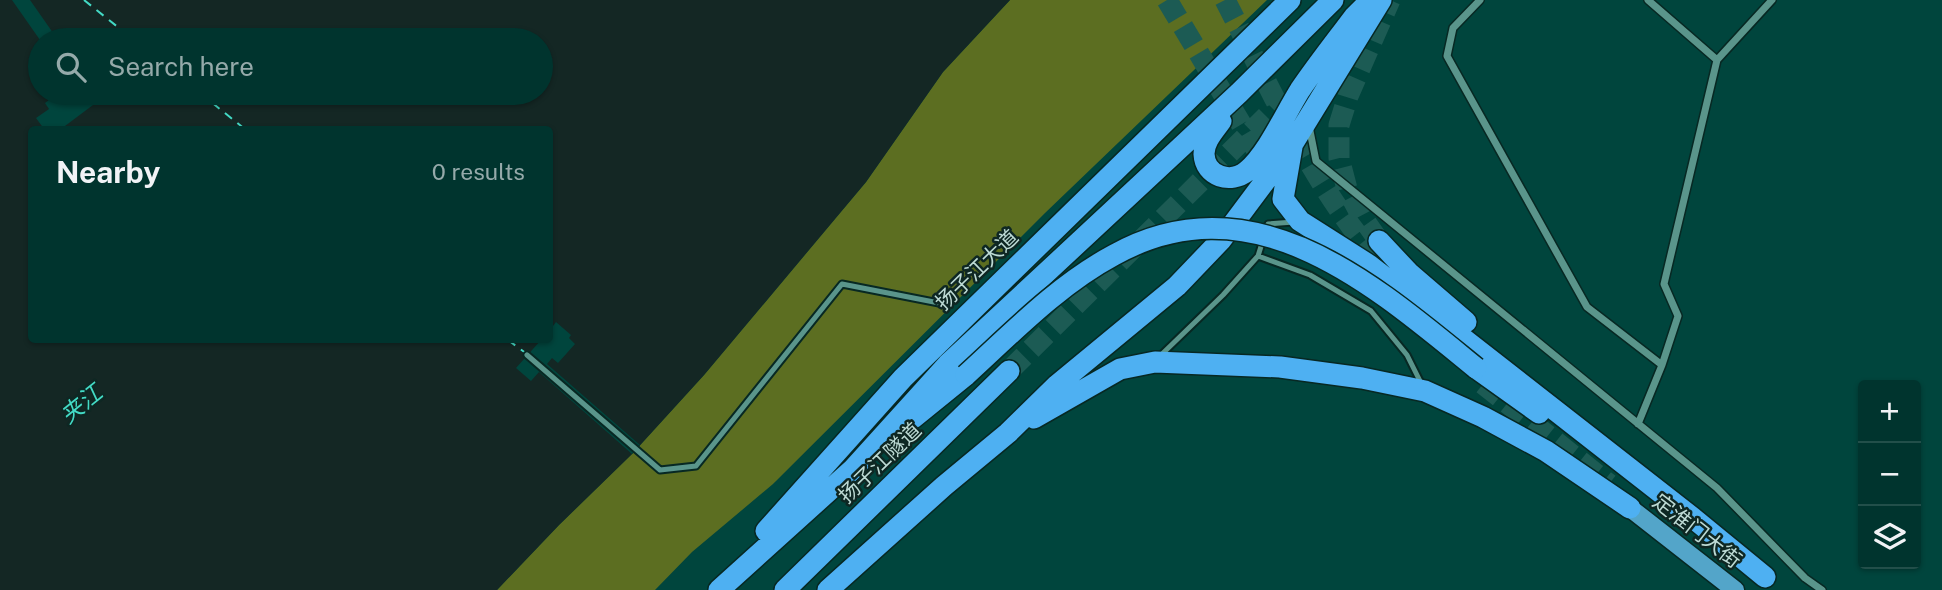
<!DOCTYPE html>
<html lang="en">
<head>
<meta charset="utf-8">
<style>
	:root { --surface:#00342e; --page:#0e3f3a; --text:#f1f3f6; --muted:#95aaaa; --line:#224f4a }
	body { margin:0; font-family:"Public Sans","Noto Sans SC",sans-serif; background:var(--page); color:var(--text) }
	.controls { position:absolute; right:21px; bottom:21px; display:grid; overflow:hidden; border-radius:7px; box-shadow:0 2px 5px #0004 }
	.controls button { width:63px; height:63px; display:grid; place-items:center; padding:0; border:0; border-bottom:2px solid var(--line); background:var(--surface); color:var(--text); font:35px sans-serif }
	.list { margin:0; padding:0; list-style:none }
	h2 { display:flex; justify-content:space-between; align-items:center; height:91px; margin:0; padding:0 28px; font-size:30px }
	h2 small { font-size:23px; font-weight:400; color:var(--muted) }
	.icon { flex:none; width:38px; height:38px; fill:none; stroke:currentColor; stroke-width:2; stroke-linecap:round; stroke-linejoin:round }
	.map { position:relative; flex:none; width:1942px; height:590px; overflow:hidden }
	.search { position:absolute; background:var(--surface); box-shadow:0 2px 5px #0004; left:28px; top:28px; width:525px; height:77px; display:flex; align-items:center; gap:18px; box-sizing:border-box; padding:0 24px; border-radius:38px; color:var(--muted); font-size:26px }
	.panel { position:absolute; background:var(--surface); box-shadow:0 2px 5px #0004; left:28px; top:126px; width:525px; height:217px; border-radius:7px }
	.map>svg:first-child { display:block }
	.green { fill:#5c6e21 }
	.water { fill:#142724; fill-rule:evenodd }
	.pier { fill:#00453d }
	.lines { fill:none; stroke-linecap:round; stroke-linejoin:round }
	.ferry { stroke:#43dac5; stroke-width:2; stroke-dasharray:9 7; stroke-linecap:butt }
	.highway-tunnel { stroke:#1c5b54; stroke-width:21; stroke-dasharray:21 10; stroke-linecap:butt }
	.lane-casing { stroke:#072823; stroke-width:9 }
	.street-casing { stroke:#072823; stroke-width:10 }
	.primary-casing { stroke:#072823; stroke-width:21 }
	.highway-casing { stroke:#072823; stroke-width:24 }
	.lane { stroke:#5a958b; stroke-width:5 }
	.street { stroke:#5a958b; stroke-width:7 }
	.primary { stroke:#53a5c9; stroke-width:18 }
	.highway { stroke:#4eb0f2; stroke-width:21 }
	.highway-bridge-casing { stroke:#072823; stroke-width:24; stroke-linecap:butt }
	.highway-bridge { stroke:#4eb0f2; stroke-width:21 }
	.labels { text-anchor:middle; stroke-width:5; stroke-linejoin:round; paint-order:stroke }
	.street-label { font-size:21px; fill:#bddad4; stroke:#0e2723 }
	.water-label { font-size:23px; font-style:italic; fill:#43dac5; stroke:#0e2723 }
</style>
</head>
<body>
<div class="map">
<svg width="1942" height="590" viewBox="0 0 1942 590">
	<rect width="100%" height="100%" fill="#00453d"/>
	<path class="green" d="M1010,0H1267L1045,213L773,484L692,552L655,590H497L559,525L632,454L704,375L866,182L943,72Z"/>
	<path class="water" d="M0,0H1010L943,72L866,182L704,375L632,454L559,525L497,590H0ZM40,40H541V93H40ZM32,130H550V340H32Z"/>
	<path class="pier" d="M12,0H30L58,40H40Z
		M58,93H109L61,129H44L36,118L49,109L45,103Z
		M556,322L571,335L569,338L575,344L558,363L552,358L547,364L640,445L632,454L539,372L531,381L516,368L541,340H550V330Z"/>
	<g class="lines">
		<path class="ferry" d="M84,0L134,40
			M200,93L246,130
			M508,340L527,354"/>
		<path class="highway-tunnel" d="M1167,0L1259,154L1270,168
			M1225,0C1274,95 1317,197 1392,275
			M1379,241L1362,217L1347,189L1339,158V125L1348,96L1390,0
			M1009,371L1286,97
			M1483,384L1609,484"/>
		<defs>
			<path id="lane" d="M1266,230L1268,224L1294,222
				M1263,240L1258,256L1310,275L1371,311L1407,355L1421,383
				M527,355L660,470L696,466L842,284L939,303
				M1160,356L1223,295L1258,256"/>
			<path id="street" d="M1480,0L1453,28L1447,56L1587,307L1662,365L1638,424
				M1648,0L1717,60
				M1309,126L1316,161L1717,488L1805,578L1822,590
				M1662,365L1678,316L1664,284L1717,60L1772,0"/>
			<path id="primary" d="M1630,508L1735,590"/>
			<path id="highway" d="M1221,121C1214,131 1204,141 1204,154C1205,177 1231,184 1247,171C1268,153 1285,114 1300,90C1317,65 1336,41 1354,17L1363,8
				M1292,147L1283,199L1300,221L1369,265L1693,518L1765,577
				M1379,241L1409,273L1466,322
				M1476,368L1539,413
				M913,418L966,375
				M1034,418L1120,369L1155,362L1280,367L1362,378L1425,391L1483,417L1546,451L1630,508
				M766,531L903,378L1290,0
				M719,590L853,469L948,364L1239,93L1333,0
				M785,590L1009,371
				M828,590L944,486L1008,433L1057,385L1177,286L1221,240L1292,145L1381,0"/>
		</defs>
		<use href="#lane" class="lane-casing"/>
		<use href="#street" class="street-casing"/>
		<use href="#primary" class="primary-casing"/>
		<use href="#highway" class="highway-casing"/>
		<use href="#lane" class="lane"/>
		<use href="#street" class="street"/>
		<use href="#primary" class="primary"/>
		<use href="#highway" class="highway"/>
		<defs>
			<path id="highway-bridge" d="M966,375C1012,333 1058,285 1114,255C1253,178 1373,284 1476,368"/>
		</defs>
		<use href="#highway-bridge" class="highway-bridge-casing"/>
		<use href="#highway-bridge" class="highway-bridge"/>
	</g>
	<g class="labels">
		<g class="street-label">
			<text transform="translate(977 270) rotate(-44)" y="7">扬子江大道</text>
			<text transform="translate(880 463) rotate(-44)" y="7">扬子江隧道</text>
			<text transform="translate(1697 531) rotate(38)" y="7">定淮门大街</text>
		</g>
		<g class="water-label">
			<text transform="translate(81 404) rotate(-39)" y="8">夹江</text>
		</g>
	</g>
</svg>
<div class="controls">
<button>+</button>
<button>−</button>
<button><svg class="icon" aria-label="layers" viewBox="0 0 24 24"><path d="M12 4l9 5-9 5-9-5zM3 14l9 5 9-5"/></svg></button>
</div>
<div class="search"><svg class="icon" aria-label="search" viewBox="0 0 24 24"><circle cx="10" cy="10" r="6"/><path d="M15 15l6 6"/></svg>Search here</div>
<section class="panel">
<h2>Nearby<small>0 results</small></h2>
<ul class="list">
</ul>
</section>
</div>
</body>
</html>
